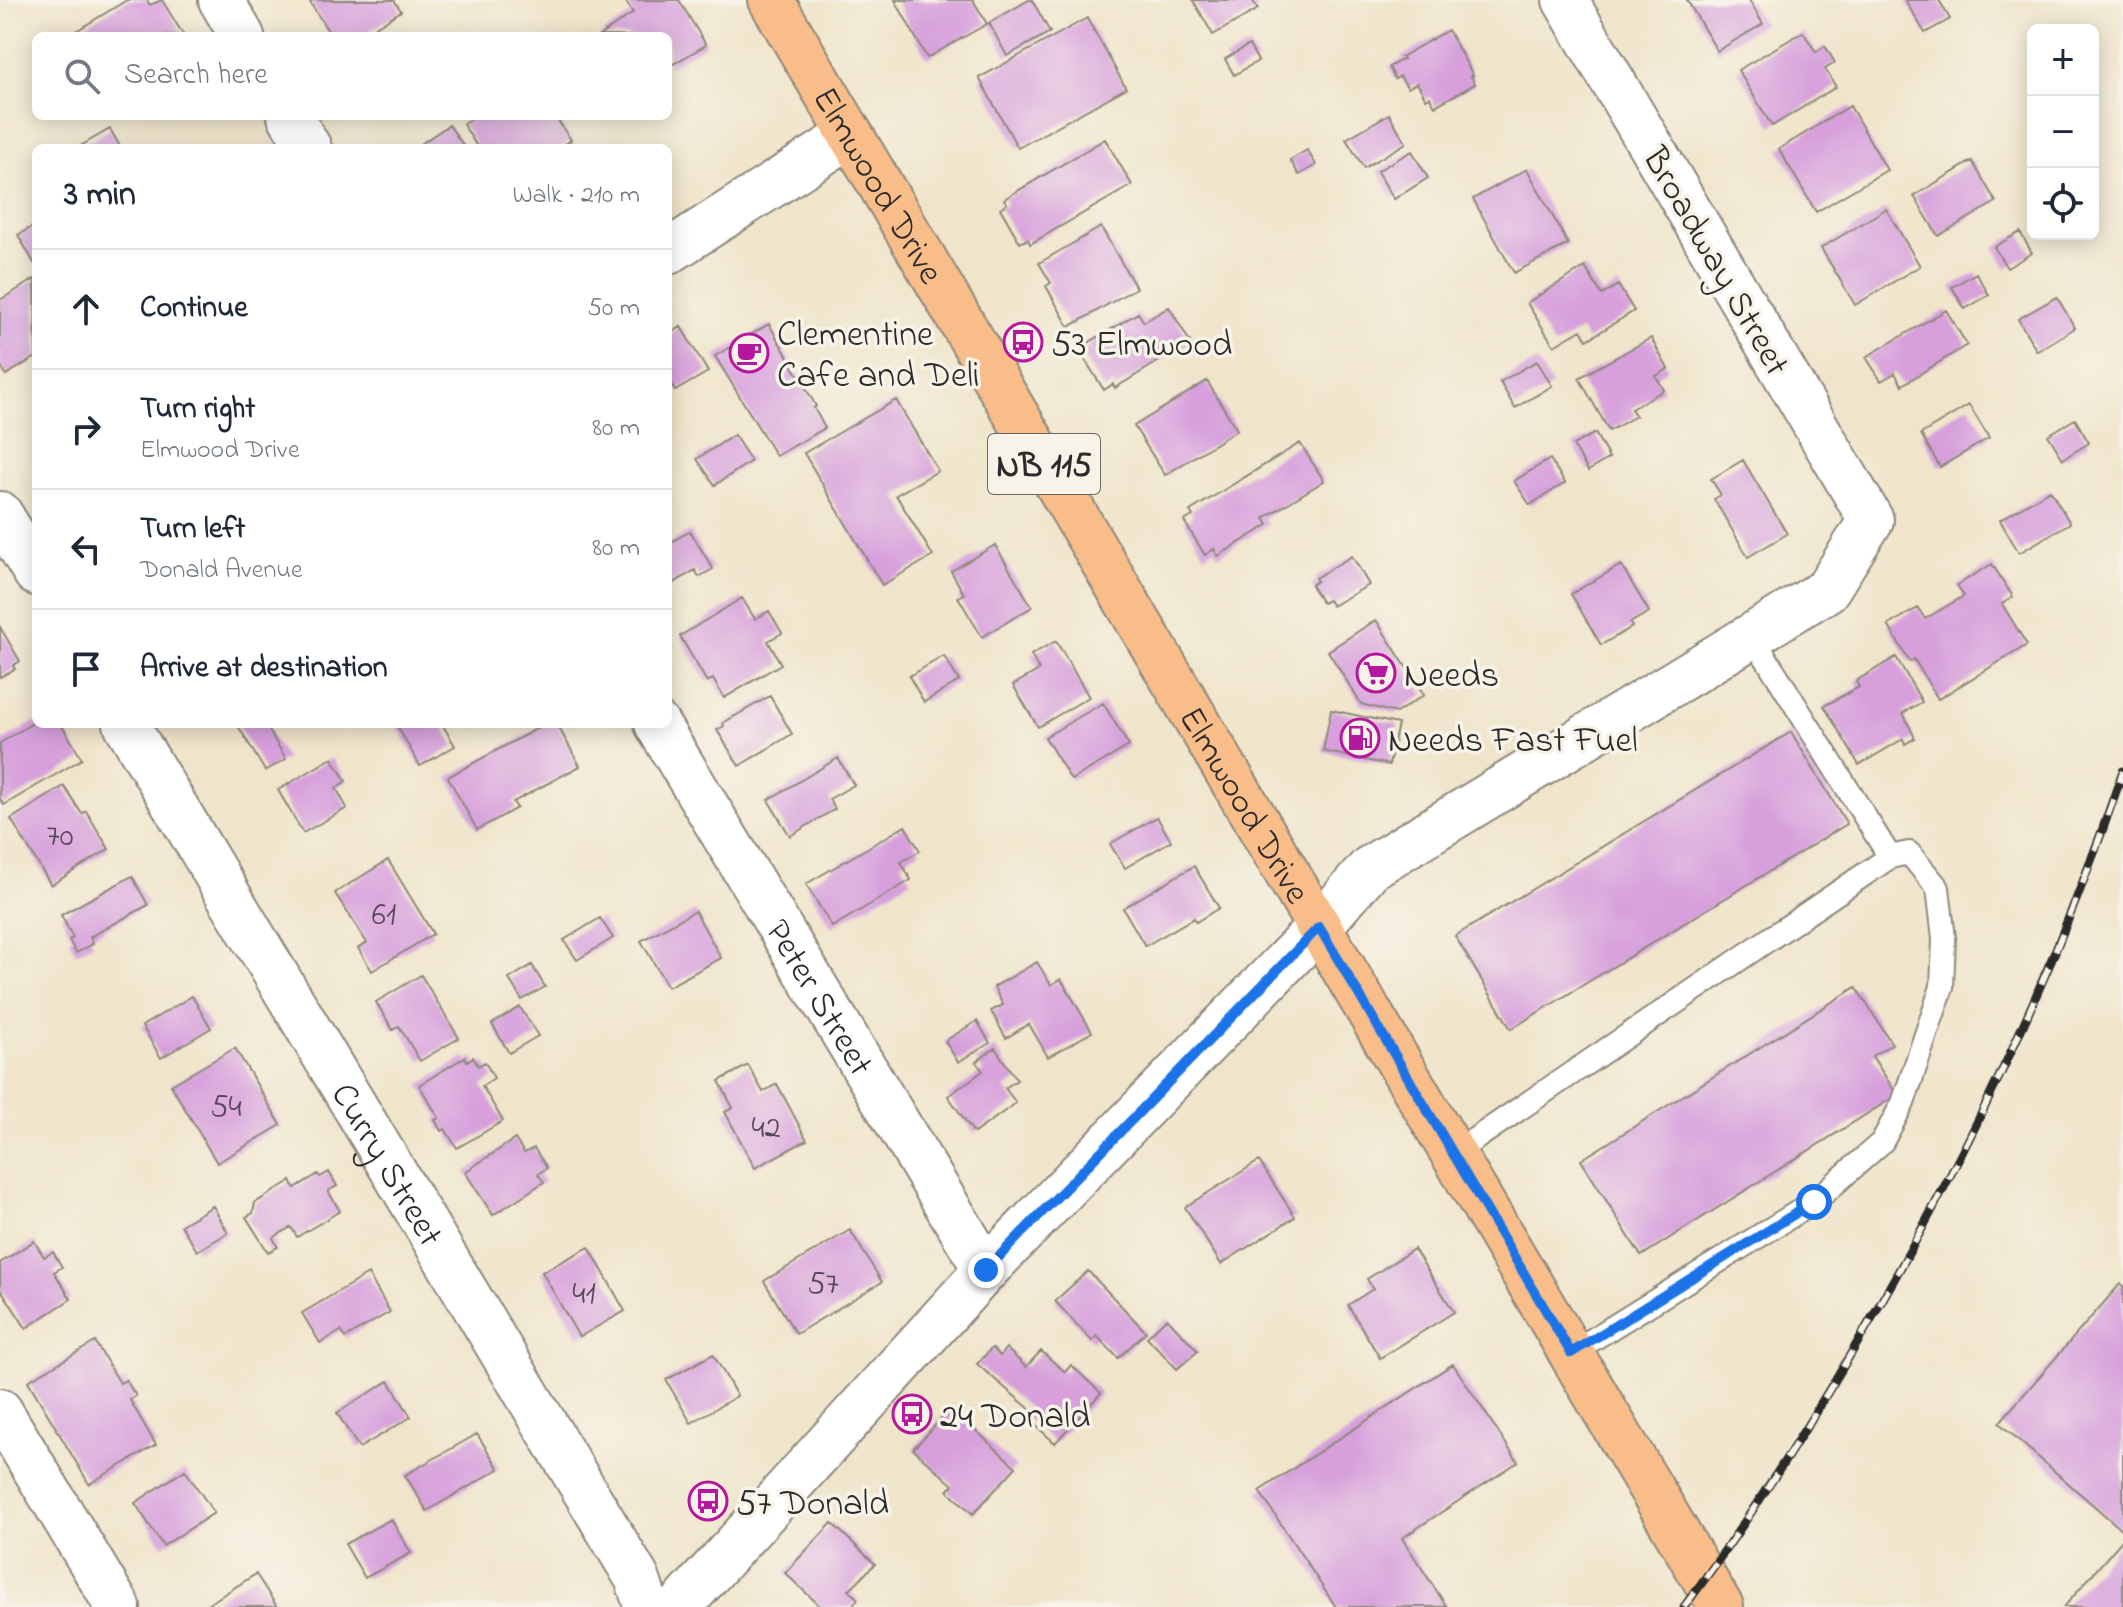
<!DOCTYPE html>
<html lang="en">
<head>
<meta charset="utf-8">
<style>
	:root { --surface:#fff; --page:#f2f2f3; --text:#1f2937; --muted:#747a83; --line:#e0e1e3 }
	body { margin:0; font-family:"Indie Flower",sans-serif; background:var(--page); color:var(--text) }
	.controls { position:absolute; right:24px; top:24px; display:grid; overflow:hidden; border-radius:12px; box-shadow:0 4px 20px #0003 }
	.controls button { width:72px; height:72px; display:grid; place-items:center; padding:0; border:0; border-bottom:2px solid var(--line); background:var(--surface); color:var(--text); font:40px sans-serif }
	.stop { position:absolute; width:24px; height:24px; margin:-18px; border:6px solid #1a73e8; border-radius:50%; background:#fff }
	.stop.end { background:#1a73e8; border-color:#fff; box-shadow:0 2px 8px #0008 }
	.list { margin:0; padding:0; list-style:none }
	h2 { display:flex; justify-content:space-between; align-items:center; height:104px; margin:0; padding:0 32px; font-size:34px }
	h2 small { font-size:26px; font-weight:400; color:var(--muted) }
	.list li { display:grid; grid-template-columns:52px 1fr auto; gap:24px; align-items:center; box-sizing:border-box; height:120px; padding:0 32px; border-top:2px solid var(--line) }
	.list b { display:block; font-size:30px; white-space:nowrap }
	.list p { margin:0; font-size:26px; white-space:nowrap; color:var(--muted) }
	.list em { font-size:26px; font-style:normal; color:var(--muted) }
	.icon { flex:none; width:44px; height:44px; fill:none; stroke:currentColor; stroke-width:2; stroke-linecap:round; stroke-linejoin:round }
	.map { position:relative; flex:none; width:2123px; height:1607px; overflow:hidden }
	.search { position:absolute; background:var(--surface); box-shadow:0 4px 20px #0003; left:32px; top:32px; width:640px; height:88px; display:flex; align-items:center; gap:20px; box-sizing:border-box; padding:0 28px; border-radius:12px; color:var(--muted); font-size:30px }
	.panel { position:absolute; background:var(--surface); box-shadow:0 4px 20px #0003; left:32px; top:144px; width:640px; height:584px; border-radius:12px }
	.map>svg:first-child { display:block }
	.building { fill:#d7a0dc }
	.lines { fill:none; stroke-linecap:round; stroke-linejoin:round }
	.service-casing { stroke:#8e887b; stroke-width:26 }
	.minor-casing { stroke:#8e887b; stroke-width:48 }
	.tertiary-casing { stroke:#8e887b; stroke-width:48 }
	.primary-casing { stroke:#8e887b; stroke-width:48 }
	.service { stroke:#fff; stroke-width:22 }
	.minor { stroke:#fff; stroke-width:44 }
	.tertiary { stroke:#fff; stroke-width:44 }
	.primary { stroke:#f9bd89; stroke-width:44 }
	.rail-casing { stroke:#2b2b2b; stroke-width:9 }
	.rail { stroke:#f7f3e8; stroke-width:6; stroke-dasharray:18; stroke-linecap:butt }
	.route { stroke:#1a73e8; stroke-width:10 }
	.labels { text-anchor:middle; stroke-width:7; stroke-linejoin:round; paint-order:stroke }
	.number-label { font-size:32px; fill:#564857 }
	.shield { fill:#f7f3e8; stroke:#686764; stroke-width:2 }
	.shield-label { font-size:34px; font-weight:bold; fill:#2b2b2b }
	.street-label { font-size:36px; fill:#2b2b2b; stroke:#f7f3e8 }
	.poi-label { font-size:36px; fill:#2b2b2b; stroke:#f7f3e8; text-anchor:start }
</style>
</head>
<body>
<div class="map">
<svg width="2123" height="1607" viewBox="0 0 2123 1607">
	<rect width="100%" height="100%" fill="#f7f3e8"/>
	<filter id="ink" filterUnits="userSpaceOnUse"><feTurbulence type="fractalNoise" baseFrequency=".0125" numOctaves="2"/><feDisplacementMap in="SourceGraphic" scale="16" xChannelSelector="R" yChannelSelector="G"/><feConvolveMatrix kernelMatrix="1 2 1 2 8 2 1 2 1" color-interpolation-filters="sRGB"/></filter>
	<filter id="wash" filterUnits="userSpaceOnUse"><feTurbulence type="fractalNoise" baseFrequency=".006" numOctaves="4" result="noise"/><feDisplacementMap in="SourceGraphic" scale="32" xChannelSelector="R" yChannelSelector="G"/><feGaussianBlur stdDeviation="1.8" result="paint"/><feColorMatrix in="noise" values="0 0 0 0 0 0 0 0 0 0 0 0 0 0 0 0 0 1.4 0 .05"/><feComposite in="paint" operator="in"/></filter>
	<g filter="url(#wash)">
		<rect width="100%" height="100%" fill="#f0e5cb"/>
		<g id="blocks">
			<path class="building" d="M127,0H147L150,5L162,0L184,36H68Z
				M313,0H394L401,11L361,36H331L310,2Z
				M625,0H679L706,45L668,67V36H599L633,13Z
				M895,0H973L987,24L927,58Z
				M1029,0H1032L1050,32L1007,56L989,23Z
				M1193,0H1252L1258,9L1213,35Z
				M1687,0H1749L1763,24L1717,51Z
				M1905,0H1939L1950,19L1925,33Z
				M1087,18L1126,88L1018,148L979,78Z
				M1448,30L1473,75L1471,76L1475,84L1435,106L1430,97L1426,99L1417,83L1408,88L1400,76L1395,79L1389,67L1403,59L1401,57Z
				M1803,32L1816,52L1825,46L1835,63L1825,69L1836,87L1772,126L1738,70Z
				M1249,45L1258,61L1234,75L1225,59Z
				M1850,106L1887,170L1816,212L1779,149Z
				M1389,114L1406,143L1364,168L1346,139Z
				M475,116H555L571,140L559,148H478L463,124Z
				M449,125L465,148H420L418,146Z
				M110,129L121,148H77Z
				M1105,139L1132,185L1030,244L1028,239L1020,243L1000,208L1007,204L1004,199Z
				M1307,150L1316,165L1299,175L1290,160Z
				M1412,151L1428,178L1394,199L1377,171Z
				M1972,161L1996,202L1938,236L1914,196Z
				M1527,169L1568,244L1514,273L1473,199Z
				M1886,209L1920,266L1855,305L1821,248Z
				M36,225V262L34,263L18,235Z
				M1101,227L1136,288L1069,327L1046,286L1051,283L1039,263Z
				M2020,232L2032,253L2007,268L1994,247Z
				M1585,267L1602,295L1618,285L1634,311L1587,340L1581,330L1554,346L1527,303Z
				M1976,273L1989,295L1965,309L1952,287Z
				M35,279L36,357L6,375L0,364V300Z
				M2057,297L2075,328L2037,351L2018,319Z
				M1169,307L1190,342L1115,388L1113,384L1104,390L1080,352L1090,347L1088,343L1138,313L1144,322Z
				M1946,310L1967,345L1902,385L1895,373L1881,381L1866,357Z
				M769,324L816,406L814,408L825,428L776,456L715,356Z
				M681,327L708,372L675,391L668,378V335Z
				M1651,338L1668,369L1656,376L1664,390L1631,409L1636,416L1609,431L1579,378Z
				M1537,361L1552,386L1515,408L1500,382Z
				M1207,381L1237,430L1165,475L1134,426Z
				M896,400L938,471L896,495L933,556L882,585L804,453Z
				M1969,405L1989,438L1940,467L1921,434Z
				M2075,419L2089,443L2063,459L2048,435Z
				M1595,433L1609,458L1588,471L1573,445Z
				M734,435L751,461L715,485L697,459Z
				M1300,443L1324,481L1264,518L1268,525L1218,556L1214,549L1205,555L1184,521L1193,516L1190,511Z
				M1550,459L1565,483L1530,505L1514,481Z
				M1743,460L1787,534L1748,557L1714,499L1721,495L1711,479Z
				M2050,490L2070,523L2019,553L2000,520Z
				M690,531L713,569L699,577L695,570L668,587V544Z
				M995,545L1032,607L982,637L958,597L964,594L951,571Z
				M1352,556L1369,585L1332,606L1328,600L1322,603L1311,585L1317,581L1315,578Z
				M1992,564L2013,597L2002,604L2027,645L1938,699L1914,659L1910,662L1888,625L1918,608L1925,619L1964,596L1957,585Z
				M1621,565L1649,612L1630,623L1632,627L1601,645L1571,594Z
				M742,598L755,619L769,611L782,633L768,641L781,664L724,698L713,679L707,682L680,636Z
				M1376,620L1424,695L1396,713L1361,704L1328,651Z
				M0,627L20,661L13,666L15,669L0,677Z
				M1056,641L1089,697L1038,727L1013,685L1039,670L1031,655Z
				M944,656L959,681L924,702L909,676Z
				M1896,657L1922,702L1903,713L1915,738L1905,744L1903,739L1859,765L1824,706L1859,687L1856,681Z
				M770,696L792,734L739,766L717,730L724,726L723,723Z
				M1103,703L1129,746L1071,780L1045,737Z
				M1331,710L1398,724L1389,765L1323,751Z
				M36,721V724H61L82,759L4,805L0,799V743Z
				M237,724H265L286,759L265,771Z
				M396,724H442L455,746L420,766Z
				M545,724H557L580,766L513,802L517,808L477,830L448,777Z
				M1791,732L1847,824L1511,1029L1455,936Z
				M332,758L346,781L336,788L347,808L303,833L278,790Z
				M838,758L854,785L829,799L835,809L790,836L768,800Z
				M64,786L82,814L86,811L109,849L51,885L11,819Z
				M1157,817L1171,841L1125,868L1110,844Z
				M905,826L920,851L901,862L911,880L832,927L806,884Z
				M388,860L433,934L372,971L358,948L367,943L335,893Z
				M1194,866L1219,908L1196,922L1194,918L1145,946L1123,908Z
				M132,876L148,905L90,937L93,944L76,953L69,940L73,938L61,915Z
				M695,911L721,958L668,987L641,941Z
				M600,918L613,938L577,960L564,940Z
				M1037,962L1051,985L1061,979L1092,1032L1048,1057L1029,1024L1006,1038L991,1011L1003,1005L994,987Z
				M532,965L545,987L522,1000L509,979Z
				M421,975L459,1038L420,1061L399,1026L393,1030L376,1002Z
				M1856,987L1892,1044L1872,1056L1897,1095L1641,1256L1581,1160Z
				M192,996L211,1028L161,1058L142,1026Z
				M520,1007L538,1036L509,1053L492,1024Z
				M977,1021L990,1043L958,1062L945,1041Z
				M235,1048L281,1125L217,1163L171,1085Z
				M995,1048L1017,1080L1005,1088L1016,1103L974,1133L948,1096L983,1071L976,1062Z
				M465,1057L467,1061L473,1057L478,1066L485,1062L494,1078L482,1086L503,1121L457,1148L445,1129L441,1131L435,1120L439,1118L419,1085Z
				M748,1065L763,1092L777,1084L807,1140L755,1168L725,1112L733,1108L719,1081Z
				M515,1139L524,1153L534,1148L547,1168L538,1174L544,1182L493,1215L465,1172Z
				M1259,1161L1295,1217L1221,1264L1185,1207Z
				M329,1172L337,1186L328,1191L340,1211L297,1237L291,1227L273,1238L278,1247L268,1252L246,1217L253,1213L255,1203L291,1181L295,1188L318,1174L320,1177Z
				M213,1206L228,1233L197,1251L181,1225Z
				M850,1230L882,1282L796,1334L764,1281Z
				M34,1241L44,1257L53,1252L62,1267L54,1272L71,1299L26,1328L2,1291L0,1292V1263Z
				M589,1247L625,1311L579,1337L542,1272Z
				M1414,1249L1454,1312L1380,1358L1348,1305L1373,1289L1367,1279Z
				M1088,1271L1146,1332L1118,1358L1097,1336L1092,1341L1055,1301Z
				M368,1274L390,1312L345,1338L341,1331L320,1343L302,1313Z
				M2120,1284L2123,1286V1531L1999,1423Z
				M1167,1318L1198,1351L1177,1369L1147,1337Z
				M95,1342L120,1383L126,1380L136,1396L130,1400L156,1445L89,1484L28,1381Z
				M992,1348L1000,1356L1006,1348L1026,1367L1041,1351L1065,1372L1071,1365L1101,1393L1055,1443L1025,1416L1031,1410L977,1364Z
				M713,1354L737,1396L691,1423L666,1380Z
				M1453,1364L1518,1462L1402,1538L1447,1607H1336L1259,1491Z
				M389,1381L411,1417L359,1448L337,1413Z
				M951,1408L1016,1467L973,1514L948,1491L953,1485L913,1449Z
				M477,1434L499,1469L427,1511L405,1475Z
				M185,1470L214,1513L163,1546L135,1503Z
				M391,1519L411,1553L365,1578L345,1544Z
				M832,1523L875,1564L849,1590L858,1599L851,1607H821L785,1573Z
				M2123,1539V1607H2064Z
				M256,1574L277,1607H204Z"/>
		</g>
	</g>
	<g filter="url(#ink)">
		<use href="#blocks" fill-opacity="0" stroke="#8e887b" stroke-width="2"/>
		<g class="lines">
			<defs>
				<path id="service" d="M1751,634L1890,857
					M1453,1154L1890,857L1909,853L1938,888L1944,938L1942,987L1903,1103L1882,1142L1814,1202L1571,1353"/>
				<g id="minor">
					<path d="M221,0L242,36"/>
					<path d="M290,116L309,148"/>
					<path d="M668,252L849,136"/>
					<path d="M0,514L36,573"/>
					<path id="s1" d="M126,724L637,1578L647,1607"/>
					<path id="s2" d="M657,724L986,1270"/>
					<path d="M1319,927L1370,868L1827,590L1871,520L1565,0"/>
					<path d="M0,1411L118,1607"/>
				</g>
				<path id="tertiary" d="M679,1607L986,1270L1319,927"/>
				<g id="primary">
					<path id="s3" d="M771,0L1721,1607"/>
				</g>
			</defs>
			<use href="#service" class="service-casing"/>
			<use href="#minor" class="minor-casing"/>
			<use href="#tertiary" class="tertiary-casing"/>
			<use href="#primary" class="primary-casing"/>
			<use href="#service" class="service"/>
			<use href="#minor" class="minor"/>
			<use href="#tertiary" class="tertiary"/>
			<use href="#primary" class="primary"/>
			<defs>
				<path id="rail" d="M1684,1607C1747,1523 1803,1435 1856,1345C1964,1163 2056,971 2123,771"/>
			</defs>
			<use href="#rail" class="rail-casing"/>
			<use href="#rail" class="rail"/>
		</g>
	</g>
	<g class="lines" filter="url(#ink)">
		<path class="route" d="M986,1270L1319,927L1571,1353L1814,1202"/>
	</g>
	<defs>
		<symbol id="bus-ring" viewBox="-11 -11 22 22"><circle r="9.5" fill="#f7f3e8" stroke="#b5179e" stroke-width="1.5"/><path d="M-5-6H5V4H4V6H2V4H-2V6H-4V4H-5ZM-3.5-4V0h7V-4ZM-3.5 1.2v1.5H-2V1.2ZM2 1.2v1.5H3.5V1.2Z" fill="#b5179e"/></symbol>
		<symbol id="cafe-ring" viewBox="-11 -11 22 22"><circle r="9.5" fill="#f7f3e8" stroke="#b5179e" stroke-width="1.5"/><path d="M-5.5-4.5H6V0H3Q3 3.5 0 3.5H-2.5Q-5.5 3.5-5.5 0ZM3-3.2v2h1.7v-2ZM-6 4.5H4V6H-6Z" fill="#b5179e"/></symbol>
		<symbol id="supermarket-ring" viewBox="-11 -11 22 22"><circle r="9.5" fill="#f7f3e8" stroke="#b5179e" stroke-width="1.5"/><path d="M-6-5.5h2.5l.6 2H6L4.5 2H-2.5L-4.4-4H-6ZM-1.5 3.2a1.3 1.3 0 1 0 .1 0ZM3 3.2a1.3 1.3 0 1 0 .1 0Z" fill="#b5179e"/></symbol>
		<symbol id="fuel-ring" viewBox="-11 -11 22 22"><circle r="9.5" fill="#f7f3e8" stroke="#b5179e" stroke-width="1.5"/><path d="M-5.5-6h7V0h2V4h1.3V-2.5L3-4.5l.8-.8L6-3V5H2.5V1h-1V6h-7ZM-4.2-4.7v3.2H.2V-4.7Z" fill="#b5179e"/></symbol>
	</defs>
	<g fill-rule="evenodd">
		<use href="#bus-ring" x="1001" y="320" width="44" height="44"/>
		<use href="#cafe-ring" x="727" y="331" width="44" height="44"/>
		<use href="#supermarket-ring" x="1354" y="651" width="44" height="44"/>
		<use href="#fuel-ring" x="1338" y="716" width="44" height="44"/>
		<use href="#bus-ring" x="890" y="1392" width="44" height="44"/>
		<use href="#bus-ring" x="686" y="1479" width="44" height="44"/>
	</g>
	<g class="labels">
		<g class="number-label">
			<text x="60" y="845">70</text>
			<text x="384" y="924">61</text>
			<text x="226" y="1116">54</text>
			<text x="766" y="1137">42</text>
			<text x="823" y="1293">57</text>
			<text x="584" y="1303">41</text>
		</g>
		<rect class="shield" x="988" y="434" width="112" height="60" rx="6"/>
		<g class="shield-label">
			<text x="1044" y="476">NB 115</text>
		</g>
		<g class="street-label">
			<text dy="13" stroke="none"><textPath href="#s3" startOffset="214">Elmwood Drive</textPath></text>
			<text transform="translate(1718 260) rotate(60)" y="13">Broadway Street</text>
			<text dy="13" stroke="none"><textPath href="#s3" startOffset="934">Elmwood Drive</textPath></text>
			<text dy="13" stroke="none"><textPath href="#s2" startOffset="318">Peter Street</textPath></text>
			<text dy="13" stroke="none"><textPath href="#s1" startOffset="512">Curry Street</textPath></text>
		</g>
		<g class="poi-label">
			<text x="777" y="345">Clementine<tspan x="777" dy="41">Cafe and Deli</tspan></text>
			<text x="1051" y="355">53 Elmwood</text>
			<text x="1404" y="686">Needs</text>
			<text x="1388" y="751">Needs Fast Fuel</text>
			<text x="940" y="1427">24 Donald</text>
			<text x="736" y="1514">57 Donald</text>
		</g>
	</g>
</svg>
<div class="controls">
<button>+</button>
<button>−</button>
<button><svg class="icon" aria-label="locate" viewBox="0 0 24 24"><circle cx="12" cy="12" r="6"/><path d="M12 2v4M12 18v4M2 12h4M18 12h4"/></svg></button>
</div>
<div class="stop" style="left:1814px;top:1202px"></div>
<div class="stop end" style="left:986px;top:1270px"></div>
<div class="search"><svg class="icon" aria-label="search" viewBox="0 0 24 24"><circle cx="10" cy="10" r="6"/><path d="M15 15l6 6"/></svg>Search here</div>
<section class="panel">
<h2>3 min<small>Walk · 210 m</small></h2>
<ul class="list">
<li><svg class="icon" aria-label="ahead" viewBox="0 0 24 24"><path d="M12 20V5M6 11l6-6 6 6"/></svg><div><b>Continue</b></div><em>50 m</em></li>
<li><svg class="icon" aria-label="right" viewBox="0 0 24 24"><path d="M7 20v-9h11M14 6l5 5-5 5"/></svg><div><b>Turn right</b><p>Elmwood Drive</p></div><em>80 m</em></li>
<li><svg class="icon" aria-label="left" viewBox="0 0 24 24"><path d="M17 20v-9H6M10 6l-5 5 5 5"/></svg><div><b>Turn left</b><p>Donald Avenue</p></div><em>80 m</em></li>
<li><svg class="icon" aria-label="arrive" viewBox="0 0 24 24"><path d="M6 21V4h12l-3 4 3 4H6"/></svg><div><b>Arrive at destination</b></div></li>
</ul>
</section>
</div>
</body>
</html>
